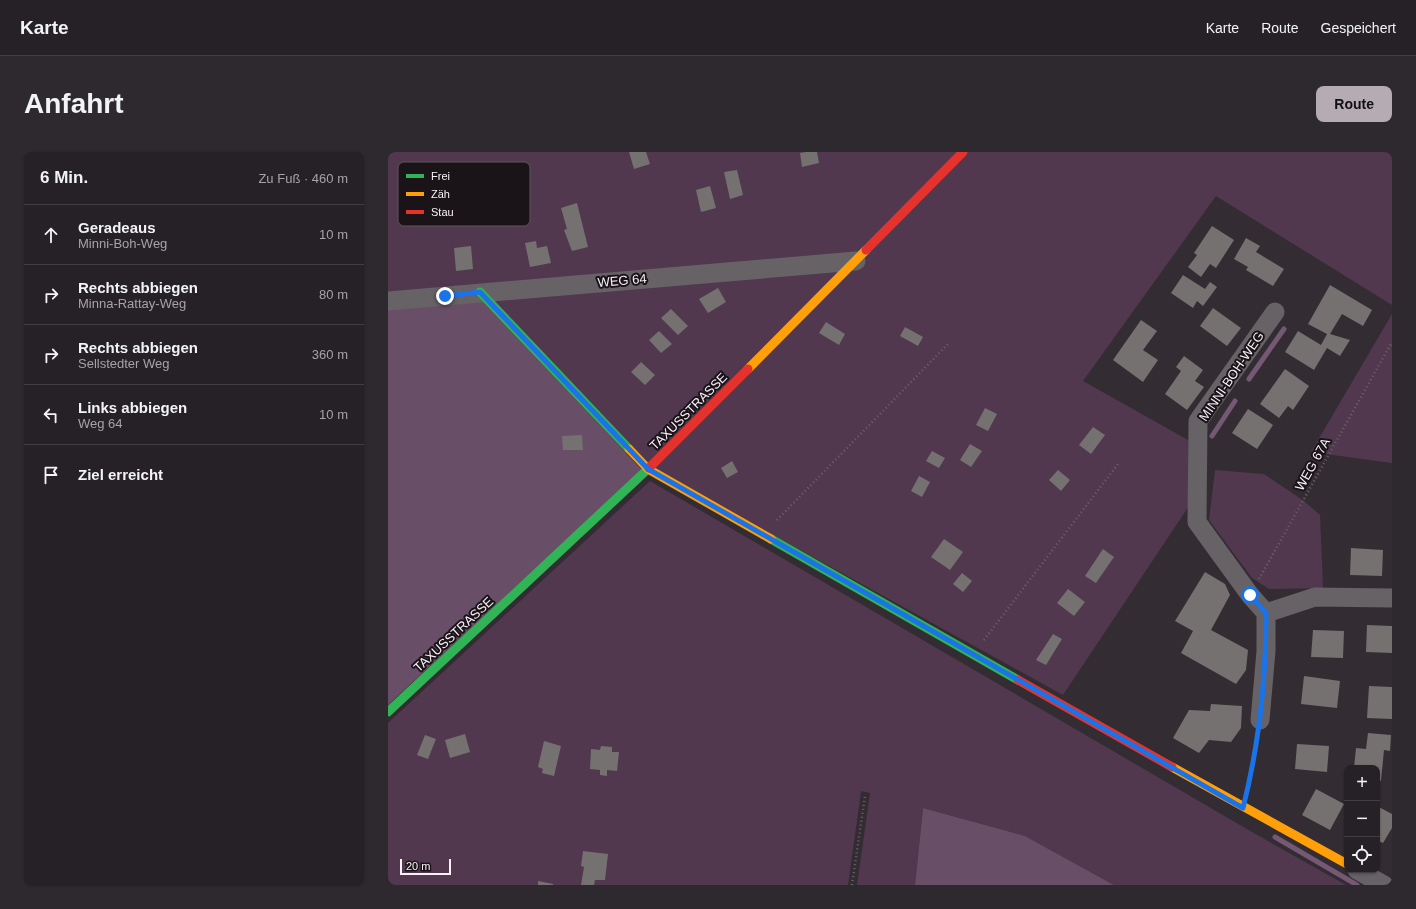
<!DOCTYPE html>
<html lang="de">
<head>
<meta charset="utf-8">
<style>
	:root { --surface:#262126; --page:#2e292e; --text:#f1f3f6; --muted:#a4a3a7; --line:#423e43; --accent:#b4abb3 }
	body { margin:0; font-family:Arial,sans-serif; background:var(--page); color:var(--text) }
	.controls { position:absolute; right:12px; bottom:12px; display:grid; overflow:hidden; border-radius:8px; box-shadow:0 1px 3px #0004 }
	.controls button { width:36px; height:36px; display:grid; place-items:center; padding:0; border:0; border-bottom:1px solid var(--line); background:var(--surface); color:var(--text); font:20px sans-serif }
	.scale { position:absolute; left:12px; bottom:10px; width:51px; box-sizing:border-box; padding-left:4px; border:2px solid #f9f0f8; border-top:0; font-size:11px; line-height:14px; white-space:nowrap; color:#f9f0f8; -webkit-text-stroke:3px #1a1419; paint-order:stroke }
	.stop { position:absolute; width:12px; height:12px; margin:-9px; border:3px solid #1a73e8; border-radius:50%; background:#fff }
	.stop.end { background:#1a73e8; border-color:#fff; box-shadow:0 1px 4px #0008 }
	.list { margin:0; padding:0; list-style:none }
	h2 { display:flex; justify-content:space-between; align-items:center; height:52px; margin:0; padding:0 16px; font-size:17px }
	h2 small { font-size:13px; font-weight:400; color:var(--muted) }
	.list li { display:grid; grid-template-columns:26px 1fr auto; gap:12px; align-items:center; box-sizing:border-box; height:60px; padding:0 16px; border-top:1px solid var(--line) }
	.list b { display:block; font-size:15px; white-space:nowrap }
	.list p { margin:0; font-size:13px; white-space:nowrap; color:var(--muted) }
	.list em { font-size:13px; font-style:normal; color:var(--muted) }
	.icon { flex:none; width:22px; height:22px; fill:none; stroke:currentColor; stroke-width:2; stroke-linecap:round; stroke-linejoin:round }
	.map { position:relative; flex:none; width:1004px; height:733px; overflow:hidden; border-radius:8px }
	header { display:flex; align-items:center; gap:24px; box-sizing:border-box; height:56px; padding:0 20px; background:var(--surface); border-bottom:1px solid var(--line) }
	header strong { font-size:19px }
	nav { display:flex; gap:22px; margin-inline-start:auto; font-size:14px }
	.intro { display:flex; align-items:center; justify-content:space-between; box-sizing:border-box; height:96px; padding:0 24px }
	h1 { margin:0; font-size:28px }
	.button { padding:10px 18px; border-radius:8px; background:var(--accent); color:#111; font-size:14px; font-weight:700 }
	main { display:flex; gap:24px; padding:0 24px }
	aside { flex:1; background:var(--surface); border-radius:8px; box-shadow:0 1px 3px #0004 }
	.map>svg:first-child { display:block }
	.green { fill:#51384f }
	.forest { fill:#694e68 }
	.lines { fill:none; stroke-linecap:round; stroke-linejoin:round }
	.stream { stroke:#755873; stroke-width:5 }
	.building { fill:#747170 }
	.path { stroke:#696468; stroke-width:2.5; stroke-dasharray:1 3; stroke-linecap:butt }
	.street { stroke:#666265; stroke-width:19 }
	.fast { stroke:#30b455; stroke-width:9 }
	.slow { stroke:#ff9f0a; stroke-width:9 }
	.jam { stroke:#e5322d; stroke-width:9 }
	.route { stroke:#1a73e8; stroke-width:5 }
	.labels { text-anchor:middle; stroke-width:4; stroke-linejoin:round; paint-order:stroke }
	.street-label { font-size:13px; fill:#f9f0f8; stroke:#1a1419 }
	.key { fill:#1a1419; stroke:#5d565c; stroke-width:1 }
	.key-label { font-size:11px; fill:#f9f0f8 }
</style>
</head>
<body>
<header>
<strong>Karte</strong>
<nav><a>Karte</a><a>Route</a><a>Gespeichert</a></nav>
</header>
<div class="intro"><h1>Anfahrt</h1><a class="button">Route</a></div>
<main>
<aside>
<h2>6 Min.<small>Zu Fuß · 460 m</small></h2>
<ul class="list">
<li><svg class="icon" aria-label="ahead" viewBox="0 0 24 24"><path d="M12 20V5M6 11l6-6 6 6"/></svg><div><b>Geradeaus</b><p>Minni-Boh-Weg</p></div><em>10 m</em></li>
<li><svg class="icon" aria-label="right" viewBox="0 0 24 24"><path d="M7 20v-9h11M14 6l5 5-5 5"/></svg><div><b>Rechts abbiegen</b><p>Minna-Rattay-Weg</p></div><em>80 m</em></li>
<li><svg class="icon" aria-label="right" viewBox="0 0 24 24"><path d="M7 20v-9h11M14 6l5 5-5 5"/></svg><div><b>Rechts abbiegen</b><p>Sellstedter Weg</p></div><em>360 m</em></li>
<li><svg class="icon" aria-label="left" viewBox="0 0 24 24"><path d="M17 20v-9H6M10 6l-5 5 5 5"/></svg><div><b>Links abbiegen</b><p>Weg 64</p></div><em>10 m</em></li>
<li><svg class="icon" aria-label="arrive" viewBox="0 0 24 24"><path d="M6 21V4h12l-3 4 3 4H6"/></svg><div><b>Ziel erreicht</b></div></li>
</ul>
</aside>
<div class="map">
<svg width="1004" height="733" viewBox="0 0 1004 733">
	<rect width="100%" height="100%" fill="#332c32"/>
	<path class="green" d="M0,0H1004V153L828,44L695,229L800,288L801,354L675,543L260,314L0,147Z
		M1004,162V311L923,300Z
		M827,318L876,322L916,349L932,363L935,436L881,437L864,426L821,368Z
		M262,329L864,680L958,733H726L637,684L535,656L527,733H469L482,641L473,639L460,733H3L0,731V571Z"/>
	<path class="forest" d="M90,144L254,318L0,553V152Z
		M535,656L637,684L726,733H527Z"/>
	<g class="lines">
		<path class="stream" d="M861,227L896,177
			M824,284L847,249
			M887,685L969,733"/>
	</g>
	<path class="building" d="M241,0H258L262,12L246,17Z
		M418,0H429L431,11L414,15L412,1Z
		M349,18L355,43L342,47L336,20Z
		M322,34L328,56L313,60L308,38Z
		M189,51L200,95L184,99L176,78L179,77L173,56Z
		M824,74L846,88L828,116L822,112L813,125L800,115L809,103L806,101Z
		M858,86L872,94L868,100L896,117L885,134L858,118L860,115L846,107Z
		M148,89L149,96L159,94L163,111L142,115L137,91Z
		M83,94L85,117L68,119L66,96Z
		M795,123L817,137L822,130L829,135L815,154L809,149L805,156L783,141Z
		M942,133L984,158L975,174L954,162L942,182L962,188L952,204L939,196L926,218L897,200L910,179L933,193L939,182L920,172Z
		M330,136L338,150L320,161L311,147Z
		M825,156L853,176L839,194L812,174Z
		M283,157L300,174L290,183L273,166Z
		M753,168L769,179L755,198L770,208L755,230L725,208Z
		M438,170L457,182L451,193L431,181Z
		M517,175L535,185L530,194L512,184Z
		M271,179L284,192L273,201L261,188Z
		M796,204L815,218L807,229L816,235L799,258L777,242L793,219L788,215Z
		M253,210L267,223L257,233L243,220Z
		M897,217L921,234L905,258L900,254L891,266L872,252Z
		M597,256L609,262L600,279L588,273Z
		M860,257L885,273L869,297L844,281Z
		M705,275L717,283L703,302L691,293Z
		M194,283L195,298H175L174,284Z
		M582,292L594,299L583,315L572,308Z
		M544,299L557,306L551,316L538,309Z
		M344,309L350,320L339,326L333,316Z
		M670,318L682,328L673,339L661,328Z
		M531,324L542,330L534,345L523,339Z
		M556,387L575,400L562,418L543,405Z
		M963,396L995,398L994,424L962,423Z
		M715,397L726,405L708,431L697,424Z
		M817,420L837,432L842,443L823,478L860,498L858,518L848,532L793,501L805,479L787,469Z
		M574,421L584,429L575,440L565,432Z
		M680,437L697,450L686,464L669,451Z
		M979,473L1004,474V501L978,500Z
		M925,478L956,479L955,506L923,505Z
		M665,482L674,487L658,513L648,508Z
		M916,524L952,529L949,556L913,552Z
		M981,534L1004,535V567L979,566Z
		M823,552L854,554L853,576L843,590L821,588L811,601L785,586L801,558L822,559Z
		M980,581L1003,583L1002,599L996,598L993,629L989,628V616H966L968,596L978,597Z
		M77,582L82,600L62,606L57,588Z
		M37,583L48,587L40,607L29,603Z
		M156,589L173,594L166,624L154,621L155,617L150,615Z
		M909,592L941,594L939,620L907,617Z
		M213,594L224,595V600H231L229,619L219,618V624L212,623V618L202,617L203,597L212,598Z
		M928,637L956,652L942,678L914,663Z
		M989,654L1004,662V676L995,691L989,688Z
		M195,699L220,702L217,728H207L206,733H193L196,715L193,714Z
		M150,729L165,732V733H150Z"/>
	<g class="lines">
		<path class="path" d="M389,368L560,192
			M871,427L1004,190
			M596,488L730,312
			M859,637L869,585
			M464,733L477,644"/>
		<path class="street" d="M0,149L468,109
			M878,461L862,443L809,370L810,269L887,160
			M872,568L878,499V461L927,445L1004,446
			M969,718L996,733"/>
		<path class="fast" d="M92,140L241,297
			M383,387L630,528
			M0,560L261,316"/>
		<path class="slow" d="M360,217L478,98
			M241,297L260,317L383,387
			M784,615L959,712"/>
		<path class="jam" d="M478,98L575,0
			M261,316L360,217
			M630,528L784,615"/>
	</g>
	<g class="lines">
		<path class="route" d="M57,144L92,140L260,317L855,656C871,593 878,527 878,461L862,443"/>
	</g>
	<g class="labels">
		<g class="street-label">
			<text transform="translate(234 128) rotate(-5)" y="5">WEG 64</text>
			<text transform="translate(843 224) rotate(-56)" y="5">MINNI-BOH-WEG</text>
			<text transform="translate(300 259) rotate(-45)" y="5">TAXUSSTRASSE</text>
			<text transform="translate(924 312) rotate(-61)" y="5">WEG 67A</text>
			<text transform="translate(65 482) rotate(-43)" y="5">TAXUSSTRASSE</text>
		</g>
	</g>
	<rect x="10" y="10" width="132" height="64" rx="6" class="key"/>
	<rect x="18" y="22" width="18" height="4" fill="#30b455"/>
	<rect x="18" y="40" width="18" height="4" fill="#ff9f0a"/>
	<rect x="18" y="58" width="18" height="4" fill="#e5322d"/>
	<g class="key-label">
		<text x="43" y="28">Frei</text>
		<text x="43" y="46">Zäh</text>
		<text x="43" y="64">Stau</text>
	</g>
</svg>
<div class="controls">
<button>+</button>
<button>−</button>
<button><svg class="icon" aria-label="locate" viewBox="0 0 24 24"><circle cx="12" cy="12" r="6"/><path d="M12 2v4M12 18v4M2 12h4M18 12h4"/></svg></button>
</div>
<div class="scale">20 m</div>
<div class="stop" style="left:862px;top:443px"></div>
<div class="stop end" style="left:57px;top:144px"></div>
</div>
</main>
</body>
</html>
